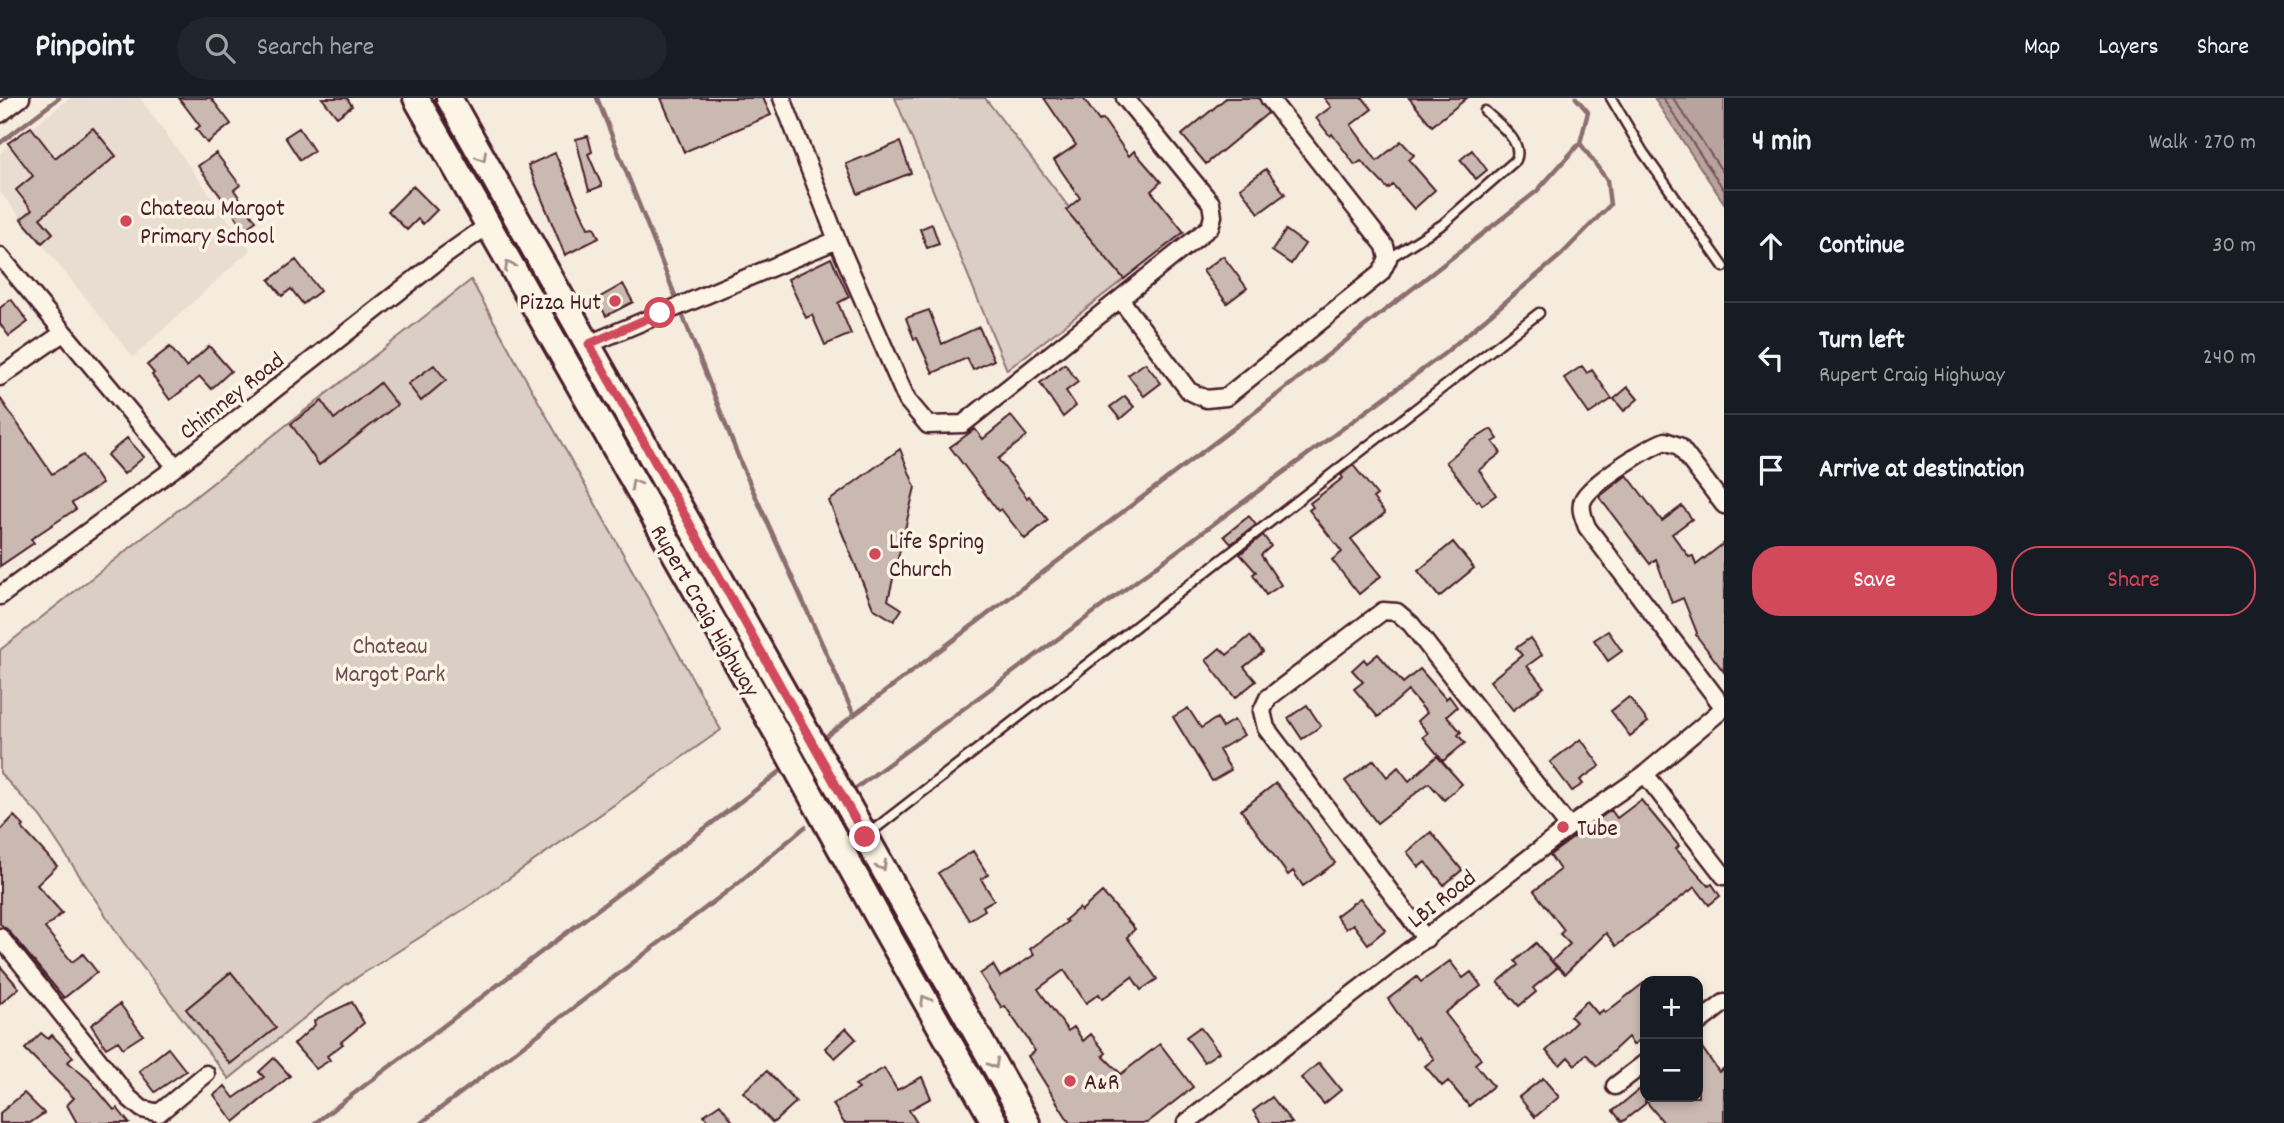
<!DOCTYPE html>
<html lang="en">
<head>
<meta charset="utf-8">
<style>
	:root { --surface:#171b24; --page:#20242c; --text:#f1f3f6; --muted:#9ea1a6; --line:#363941; --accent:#d1495b }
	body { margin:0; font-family:Dekko,sans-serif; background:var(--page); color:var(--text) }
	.controls { position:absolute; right:21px; bottom:21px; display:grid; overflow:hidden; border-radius:14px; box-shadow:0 4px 10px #0003 }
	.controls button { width:63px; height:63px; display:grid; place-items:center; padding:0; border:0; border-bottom:2px solid var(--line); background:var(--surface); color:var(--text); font:35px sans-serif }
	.stop { position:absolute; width:21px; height:21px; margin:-16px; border:5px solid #d1495b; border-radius:50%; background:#fff }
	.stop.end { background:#d1495b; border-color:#fff; box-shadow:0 2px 7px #0008 }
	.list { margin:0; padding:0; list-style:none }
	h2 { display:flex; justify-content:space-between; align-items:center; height:91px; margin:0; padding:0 28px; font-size:30px }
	h2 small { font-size:23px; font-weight:400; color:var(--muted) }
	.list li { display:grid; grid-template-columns:46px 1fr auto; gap:21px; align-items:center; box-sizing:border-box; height:112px; padding:0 28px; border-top:2px solid var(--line) }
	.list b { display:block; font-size:26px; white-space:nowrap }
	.list p { margin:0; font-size:23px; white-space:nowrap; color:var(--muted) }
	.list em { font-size:23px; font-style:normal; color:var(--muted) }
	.actions { display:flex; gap:14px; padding:21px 28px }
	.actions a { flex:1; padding:16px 0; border:2px solid var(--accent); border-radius:28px; text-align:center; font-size:24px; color:var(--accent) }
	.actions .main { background:var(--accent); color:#fff }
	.icon { flex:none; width:38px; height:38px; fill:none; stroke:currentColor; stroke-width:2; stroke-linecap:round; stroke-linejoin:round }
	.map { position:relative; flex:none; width:1724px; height:1025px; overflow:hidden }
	header { display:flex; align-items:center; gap:42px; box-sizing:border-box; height:98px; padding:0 35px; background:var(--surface); border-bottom:2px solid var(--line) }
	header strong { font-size:33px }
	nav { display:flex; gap:38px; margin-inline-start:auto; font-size:24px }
	.search { width:490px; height:63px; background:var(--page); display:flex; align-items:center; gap:18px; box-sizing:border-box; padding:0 24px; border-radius:38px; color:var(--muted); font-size:26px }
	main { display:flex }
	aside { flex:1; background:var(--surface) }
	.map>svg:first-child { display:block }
	.built { fill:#e8ddd0 }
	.green { fill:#dbcec4; stroke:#927678; stroke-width:2 }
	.water { fill:#b8a39e; stroke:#8c6e70; stroke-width:2 }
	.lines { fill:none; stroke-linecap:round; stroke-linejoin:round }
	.shore { stroke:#765459; stroke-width:2 }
	.stream { stroke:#8c6e70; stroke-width:4.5 }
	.building { fill:#cab9b1; stroke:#4a1f2b; stroke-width:2 }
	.service-casing { stroke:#4a1f2b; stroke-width:13 }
	.minor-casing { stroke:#4a1f2b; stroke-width:21 }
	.primary-casing { stroke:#4a1f2b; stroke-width:30 }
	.service { stroke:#fcf5e5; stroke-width:8 }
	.minor { stroke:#fcf5e5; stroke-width:16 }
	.primary { stroke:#fcf5e5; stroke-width:24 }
	.oneway { stroke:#a38a88 }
	.route { stroke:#d1495b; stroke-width:9 }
	.poi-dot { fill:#d1495b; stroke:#fcf5e5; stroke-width:2.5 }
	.labels { text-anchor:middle; stroke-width:7; stroke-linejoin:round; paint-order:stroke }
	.poi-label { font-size:24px; fill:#4a1f2b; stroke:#fcf5e5; text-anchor:start }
	.street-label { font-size:24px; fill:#4a1f2b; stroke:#fcf5e5 }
	.park-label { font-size:24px; fill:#6e4b51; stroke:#fcf5e5 }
</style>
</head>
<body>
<header>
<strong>Pinpoint</strong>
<div class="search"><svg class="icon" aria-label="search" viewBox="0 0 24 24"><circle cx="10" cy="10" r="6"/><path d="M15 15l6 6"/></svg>Search here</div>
<nav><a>Map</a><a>Layers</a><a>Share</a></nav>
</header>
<main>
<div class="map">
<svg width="1724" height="1025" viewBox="0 0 1724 1025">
	<rect width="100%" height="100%" fill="#f5ecde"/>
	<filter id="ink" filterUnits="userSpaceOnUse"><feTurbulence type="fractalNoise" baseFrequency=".0143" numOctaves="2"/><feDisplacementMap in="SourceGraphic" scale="14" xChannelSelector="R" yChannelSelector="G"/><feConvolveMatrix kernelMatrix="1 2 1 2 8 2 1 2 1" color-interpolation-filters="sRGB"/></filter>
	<g filter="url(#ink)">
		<path class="built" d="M70,0H140L250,152L133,259L0,94V55Z"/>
		<path class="green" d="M895,0H985L1124,181L1007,272Z
			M471,182L721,632L474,805L345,887L229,981L124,845L40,718L0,675V552Z"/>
		<path class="water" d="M1654,0H1724V105Z"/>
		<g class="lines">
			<path class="shore" d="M1663,0L1724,92
				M1673,0L1724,76"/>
			<path class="stream" d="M597,0L678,205
				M0,45L59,0
				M681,213L742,368L854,617
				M821,642L1259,311L1537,93L1580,45L1588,14L1576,0
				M856,690L1445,255L1561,157L1610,107L1607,82L1580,45
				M315,1025L786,669
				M421,1025L737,786L805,729"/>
		</g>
		<path class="building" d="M179,0H211L231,26L207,45L196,31L200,28Z
			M322,0H347L352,8L337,19Z
			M661,0H763L771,17L684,54Z
			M1044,0H1083L1099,23L1103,21L1129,58L1134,53L1161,84L1151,93L1184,134L1124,181L1066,112L1080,100L1054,62L1076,47Z
			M1226,0H1259L1268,15L1206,66L1182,37Z
			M1324,0H1363L1372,11L1351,27L1377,63L1401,43L1414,57L1409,62L1435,92L1414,111L1393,87L1388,91L1361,63L1355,67L1332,36L1330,38L1316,20L1331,9Z
			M1409,0H1467L1432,28Z
			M31,29L55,60L93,30L116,58L40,120L53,135L42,145L21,121L32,112L16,92L33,78L8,45Z
			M299,30L314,53L300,62L285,39Z
			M588,38L592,54L588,56L602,88L589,93L576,41Z
			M900,44L911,75L858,96L846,66Z
			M1472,52L1487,72L1476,81L1460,62Z
			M216,55L240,87L234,92L256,123L245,131L198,68Z
			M555,55L588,130L594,129L599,140L565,157L528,67Z
			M1266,71L1285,96L1259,115L1240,90Z
			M413,88L437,112L423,126L418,121L407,132L388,113Z
			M932,126L939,146L927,150L920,131Z
			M1286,132L1305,146L1291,166L1272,153Z
			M1223,158L1247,190L1227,205L1203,173Z
			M831,160L849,199L838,205L851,236L825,247L812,217L806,220L788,181Z
			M296,162L320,193L303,206L291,191L282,198L269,182Z
			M623,186L633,204L606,218L597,201Z
			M11,201L28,224L9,238L0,226V210Z
			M929,212L942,246L979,229L994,262L973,272L967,260L933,275L917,240L914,241L906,220Z
			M209,248L231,273L211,291L200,279L170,302L152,277L154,275L147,267L170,249L186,269Z
			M1145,265L1161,285L1144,298L1128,277Z
			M1065,266L1078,284L1066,293L1076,308L1063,319L1040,285Z
			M434,267L446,282L421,303L408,286Z
			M1582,268L1587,275L1592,272L1612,301L1589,316L1564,280Z
			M380,285L397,307L319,367L291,326L322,303L334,321Z
			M1628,289L1638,301L1624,313L1614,301Z
			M1125,298L1134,309L1120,321L1110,309Z
			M0,300L52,376L83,357L102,386L72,405L76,411L31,441L34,445L0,468Z
			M1011,318L1027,338L998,361L1027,400L1029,398L1048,422L1025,441L1001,411L998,413L950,349L975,331L983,341Z
			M1491,331L1498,341L1493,344L1501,355L1479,372L1496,397L1482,407L1479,402L1477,404L1446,364L1467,346Z
			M127,340L144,359L124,376L107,357Z
			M900,351L915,389L888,502L902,511L894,523L873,510L829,403Z
			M1353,367L1377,397L1373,400L1385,415L1351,441L1381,478L1359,496L1332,462L1342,454L1309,412L1313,409L1310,405L1343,380L1341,377Z
			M1627,377L1662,423L1682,408L1692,421L1672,436L1689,459L1693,458L1696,467L1724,445V574L1696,537L1697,535L1683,500L1672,505L1656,461L1650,466L1599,399Z
			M1249,418L1256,427L1231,446L1224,438Z
			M1263,437L1271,448L1261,457L1281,487L1266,497L1253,476L1256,474L1240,456Z
			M1453,444L1474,470L1439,499L1418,473Z
			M1608,533L1622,553L1608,563L1594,542Z
			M1250,538L1263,554L1244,569L1256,583L1235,600L1206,562L1220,550L1227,557Z
			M1530,540L1542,557L1527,568L1544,589L1513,612L1490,583L1522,557L1516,550Z
			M1378,556L1403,585L1420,571L1446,601L1449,598L1457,609L1447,618L1461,634L1458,637L1465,645L1443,663L1423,639L1428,635L1418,623L1427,615L1408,593L1378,619L1354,591L1363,584L1352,572L1364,561L1367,565Z
			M1629,599L1648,624L1630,638L1611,613Z
			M1307,607L1321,628L1302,641L1288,620Z
			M1188,610L1201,630L1217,620L1222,629L1234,622L1244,637L1219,652L1231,672L1212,683L1173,619Z
			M1581,641L1600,668L1580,682L1583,686L1572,693L1550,664Z
			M1437,658L1462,686L1444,702L1429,685L1377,725L1345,683L1374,662L1387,679L1398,669L1409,683Z
			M1276,685L1309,726L1335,765L1303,788L1293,773L1288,777L1241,712Z
			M1641,702L1679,748L1676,751L1709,788L1712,786L1720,798L1709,807L1695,789L1616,848L1606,835L1565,876L1552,863L1570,846L1560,836L1564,832L1534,793L1560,772L1550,757L1611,712L1617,720Z
			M14,718L24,728L22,730L57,768L37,787L62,815L45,830L72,864L83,856L97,874L64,900L8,832L0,826V733Z
			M1431,734L1462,772L1444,787L1425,764L1419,769L1407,754Z
			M973,753L988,777L981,781L994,802L983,808L985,812L969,822L938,775Z
			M1102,794L1135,831L1127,839L1157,881L1141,892L1132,879L1102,901L1099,896L1086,905L1064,872L1038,891L1068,933L1074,929L1083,943L1091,936L1106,955L1103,958L1121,976L1160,946L1193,989L1147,1025H1070L1028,958L1035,953L1029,943L1005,908L1002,910L980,876L993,867L1000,879L1034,857L1030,851L1067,824L1065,822L1079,810L1081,813Z
			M1360,800L1385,832L1368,846L1353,826L1346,831L1336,818Z
			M1536,845L1557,870L1533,890L1536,894L1519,908L1498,884L1518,867L1515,863Z
			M1450,863L1463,880L1471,874L1481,888L1445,915L1481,961L1475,966L1493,988L1469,1008L1448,983L1442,988L1425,968L1434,961L1417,939L1415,941L1388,901L1417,879L1421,884Z
			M0,868L19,890L0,906Z
			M231,874L276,930L230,966L186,911Z
			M1645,884V938L1633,947L1628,939L1597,968L1586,956L1575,967L1568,959L1560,967L1546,953L1576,924L1570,918L1587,903L1598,916L1603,912L1605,915Z
			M352,904L364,925L341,944L343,946L327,958L330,962L316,971L294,946L315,927L314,923L318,920Z
			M120,906L143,937L123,950L118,943L106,950L91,927Z
			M1200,929L1219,954L1204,964L1186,939Z
			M846,930L856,941L835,960L825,950Z
			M41,935L48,941L52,937L73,959L68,964L90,983L114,1012L117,1010L129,1025H77L67,1007L74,1000L25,951Z
			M1698,944L1719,974L1724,970V1025H1664L1645,1002V1006L1622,1024L1613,1013L1645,987V999H1698Z
			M168,950L186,973L155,994L139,973Z
			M274,960L290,978L234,1024L214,997L225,988L234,1000L264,979L259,974Z
			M1319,965L1341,992L1324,1006L1301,980Z
			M884,970L897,992L922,979L931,1000L909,1012L917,1025H844L833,1006L859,991L855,987Z
			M767,973L796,1004L773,1025L743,994Z
			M1543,980L1559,999L1535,1019L1519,999Z
			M24,995L44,1015L30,1025H0V1015Z
			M1272,999L1292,1025H1261L1253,1013Z
			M720,1006L734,1025H710L704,1017Z"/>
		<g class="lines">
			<defs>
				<path id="service" d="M1611,0L1643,54L1724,169
					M1388,161L1443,126L1516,62C1524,43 1497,25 1485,13
					M867,737L1539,215"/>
				<path id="minor" d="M782,0L837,142L907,302L928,327L963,326L1210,129L1213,118L1211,105L1125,0
					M0,16L21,0
					M0,158L176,369
					M1120,201L1189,293L1206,301L1226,299L1381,175L1388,161L1385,148L1269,0
					M589,246L837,142
					M0,279L63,235
					M0,498L176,369L443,159L487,128
					M1645,676L1724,778
					M0,839L129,1000L142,1011L159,1015L206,976
					M1426,841L1266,630L1262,613L1268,600L1383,513L1397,514L1411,526L1569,729
					M1698,925L1724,905
					M1615,988L1645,965
					M1186,1025L1569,729L1645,676L1724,610L1587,429C1584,420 1579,411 1583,402C1590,386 1647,350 1665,343L1679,348L1724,407"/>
				<path id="primary" d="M416,0L778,637L883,828L995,1025
					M449,0L1027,1025"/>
			</defs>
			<use href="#service" class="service-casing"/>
			<use href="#minor" class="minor-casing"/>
			<use href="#primary" class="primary-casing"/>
			<use href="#service" class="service"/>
			<use href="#minor" class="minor"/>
			<use href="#primary" class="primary"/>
		</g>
		<defs><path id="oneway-chevron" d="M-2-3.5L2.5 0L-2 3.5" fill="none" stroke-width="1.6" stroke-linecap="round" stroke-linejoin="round" transform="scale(1.75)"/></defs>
		<g class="oneway">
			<use href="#oneway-chevron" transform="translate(482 59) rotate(60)"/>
			<use href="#oneway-chevron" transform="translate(509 168) rotate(-120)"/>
			<use href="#oneway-chevron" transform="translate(635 386) rotate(-120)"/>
			<use href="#oneway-chevron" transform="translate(882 768) rotate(60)"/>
			<use href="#oneway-chevron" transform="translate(925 902) rotate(-120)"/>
			<use href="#oneway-chevron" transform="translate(994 966) rotate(61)"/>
		</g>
	</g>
	<g class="lines" filter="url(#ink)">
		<path class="route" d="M660,215L589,246L865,739"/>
	</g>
	<g class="poi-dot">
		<circle cx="126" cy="123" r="7"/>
		<circle cx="615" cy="203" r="7"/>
		<circle cx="875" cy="456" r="7"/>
		<circle cx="1563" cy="729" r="7"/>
		<circle cx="1070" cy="983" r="7"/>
	</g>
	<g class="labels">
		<g class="poi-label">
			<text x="140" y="117">Chateau Margot<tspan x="140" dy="28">Primary School</tspan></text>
			<text x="601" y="211" text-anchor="end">Pizza Hut</text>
			<text x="889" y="450">Life Spring<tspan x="889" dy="28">Church</tspan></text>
			<text x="1577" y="737">Tube</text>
			<text x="1084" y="991">A&amp;R</text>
		</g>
		<g class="street-label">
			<text transform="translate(231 297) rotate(-38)" y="8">Chimney Road</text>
			<text transform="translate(706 512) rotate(60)" y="8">Rupert Craig Highway</text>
			<text transform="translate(1441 800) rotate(-38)" y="8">LBI Road</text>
		</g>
		<g class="park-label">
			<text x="390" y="555">Chateau<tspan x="390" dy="28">Margot Park</tspan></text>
		</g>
	</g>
</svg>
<div class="controls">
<button>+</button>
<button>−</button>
</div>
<div class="stop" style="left:660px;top:215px"></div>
<div class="stop end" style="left:865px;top:739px"></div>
</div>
<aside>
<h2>4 min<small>Walk · 270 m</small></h2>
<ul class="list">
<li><svg class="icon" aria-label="ahead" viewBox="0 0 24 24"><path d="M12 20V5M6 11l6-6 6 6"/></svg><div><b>Continue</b></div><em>30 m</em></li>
<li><svg class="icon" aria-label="left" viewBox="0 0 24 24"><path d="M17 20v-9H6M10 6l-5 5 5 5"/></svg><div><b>Turn left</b><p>Rupert Craig Highway</p></div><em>240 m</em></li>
<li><svg class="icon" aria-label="arrive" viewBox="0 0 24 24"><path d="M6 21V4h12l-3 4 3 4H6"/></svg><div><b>Arrive at destination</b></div></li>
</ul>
<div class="actions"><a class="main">Save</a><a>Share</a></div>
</aside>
</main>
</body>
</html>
